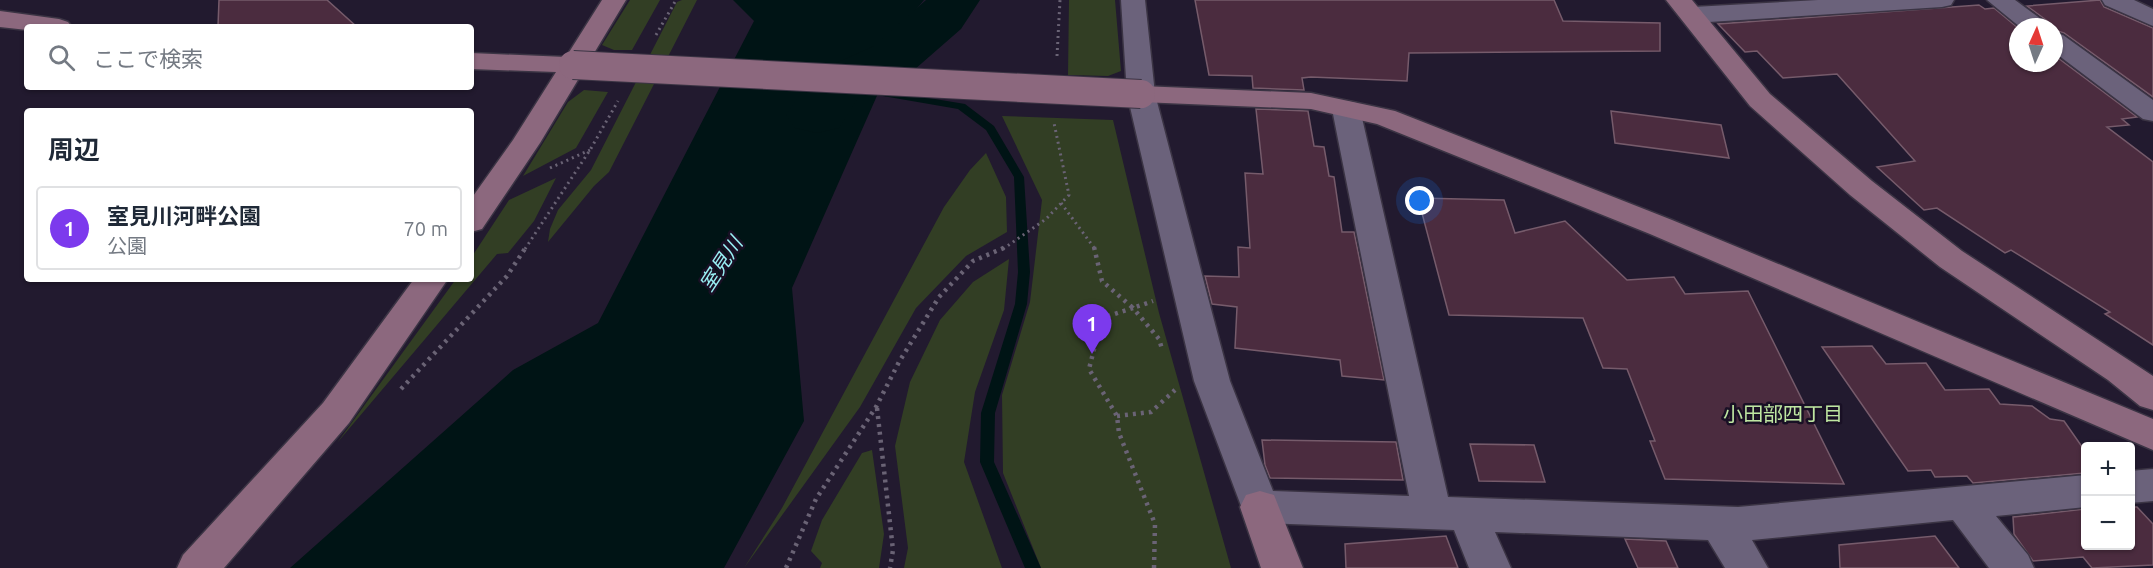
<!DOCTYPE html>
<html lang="ja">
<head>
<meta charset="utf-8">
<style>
	:root { --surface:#fff; --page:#f2f2f3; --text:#1f2937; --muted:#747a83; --line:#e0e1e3; --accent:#7c3aed }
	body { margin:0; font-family:Ubuntu,"Noto Sans JP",sans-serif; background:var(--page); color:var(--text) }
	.controls { position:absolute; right:18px; bottom:18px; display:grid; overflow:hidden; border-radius:6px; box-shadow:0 2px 4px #0004 }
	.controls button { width:54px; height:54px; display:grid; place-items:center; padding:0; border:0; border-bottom:2px solid var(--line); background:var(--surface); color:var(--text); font:30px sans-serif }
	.compass { position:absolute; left:2009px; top:18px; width:54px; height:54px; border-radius:50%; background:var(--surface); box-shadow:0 2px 4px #0004; rotate:3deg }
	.you { position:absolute; left:1420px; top:201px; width:21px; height:21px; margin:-15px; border:4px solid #fff; border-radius:50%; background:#1a73e8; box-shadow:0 0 0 9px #1a73e833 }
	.badge { display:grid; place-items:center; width:39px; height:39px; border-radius:50%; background:var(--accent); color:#fff; font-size:20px; font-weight:700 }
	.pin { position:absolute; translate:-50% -50px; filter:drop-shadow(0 2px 3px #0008) }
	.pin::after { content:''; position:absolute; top:32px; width:21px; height:18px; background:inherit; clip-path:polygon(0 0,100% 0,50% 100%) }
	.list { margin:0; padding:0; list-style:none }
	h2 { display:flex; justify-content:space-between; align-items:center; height:78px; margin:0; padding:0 24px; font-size:26px }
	h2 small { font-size:20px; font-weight:400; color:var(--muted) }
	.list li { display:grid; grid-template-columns:39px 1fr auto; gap:18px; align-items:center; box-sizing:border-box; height:84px; margin:0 12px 12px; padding:0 12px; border:2px solid var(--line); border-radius:6px }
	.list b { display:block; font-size:22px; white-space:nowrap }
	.list p { margin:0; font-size:20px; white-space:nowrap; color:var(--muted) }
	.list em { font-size:20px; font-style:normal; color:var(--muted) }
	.icon { flex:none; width:33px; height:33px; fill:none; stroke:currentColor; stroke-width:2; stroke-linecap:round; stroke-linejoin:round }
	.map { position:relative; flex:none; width:2153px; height:568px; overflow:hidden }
	.search { position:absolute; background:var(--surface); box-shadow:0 2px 4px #0004; left:24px; top:24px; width:450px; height:66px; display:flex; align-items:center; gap:15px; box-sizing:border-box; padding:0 21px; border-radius:6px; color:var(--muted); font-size:22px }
	.panel { position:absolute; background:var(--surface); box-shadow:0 2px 4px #0004; left:24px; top:108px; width:450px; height:174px; border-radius:6px }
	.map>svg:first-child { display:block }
	.green { fill:#323e24 }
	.water { fill:#001415 }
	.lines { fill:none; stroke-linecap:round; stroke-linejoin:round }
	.stream { fill:#001415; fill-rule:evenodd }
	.river { fill:#001415; fill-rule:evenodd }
	.building { fill:#4b2c3f; stroke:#765b6b; stroke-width:1.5 }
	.street-casing { stroke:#3b3444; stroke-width:3 }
	.secondary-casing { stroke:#3b3444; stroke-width:3 }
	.path-far1 { stroke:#6a6375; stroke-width:3; stroke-dasharray:2 4; stroke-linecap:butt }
	.path { stroke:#6a6375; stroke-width:4.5; stroke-dasharray:3 5; stroke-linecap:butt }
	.street { fill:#6b627b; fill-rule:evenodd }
	.secondary { fill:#8c687e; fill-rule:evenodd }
	.secondary-bridge-casing { stroke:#3b3444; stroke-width:30; stroke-linecap:butt }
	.secondary-bridge { stroke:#8c687e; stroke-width:28 }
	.labels { text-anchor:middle; stroke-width:5; stroke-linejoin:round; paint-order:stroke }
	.water-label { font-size:20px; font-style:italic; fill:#9af1f5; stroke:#191025 }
	.neighbourhood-label { font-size:20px; fill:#bfe7a2; stroke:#191025 }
</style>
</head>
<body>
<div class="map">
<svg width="2153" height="568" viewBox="0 0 2153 568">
	<rect width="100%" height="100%" fill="#221a2f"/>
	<path class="green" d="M630,0H660L632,50H614L602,45Z
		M682,0H697L609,172L594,186L548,242L550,229L558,210L591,170L677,2Z
		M1069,0H1115L1121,71L1108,76L1068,75Z
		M584,90L608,92L576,148L523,176L568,102Z
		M1002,116L1113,120L1159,313L1231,568H1041L1003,473L1002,395L1030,302L1042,200Z
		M986,153L1006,197L1007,232L966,256L916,308L860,407L744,568L782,508L944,207L970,170Z
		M556,178L534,221L508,253L497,254L337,443L456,279H471V258L509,200Z
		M1009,259L1004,310L975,392L964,462L1002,568H904L908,548L895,446L910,382L940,320L973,282Z
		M872,450L884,534L879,568H820L822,563L811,551L822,520L862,453Z"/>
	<path class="water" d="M733,0H924L914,12L792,288L804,421L724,568H290L513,370L598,323L754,21Z"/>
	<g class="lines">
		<path class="stream" d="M881,90L965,104L994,126L1024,177L1030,272L1027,304L995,413L994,462L1041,568H1025L980,462L981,413L1015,304L1018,272L1014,177L986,130L958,109L877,95V91Z"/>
		<path class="river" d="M926,0H980L961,29L914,70L858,98L839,128L817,133L795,128L786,115L814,73L874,46Z"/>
	</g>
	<path class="building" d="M219,0H327L357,27L218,26Z
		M1195,0H1554L1563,21L1660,23V51L1409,53L1407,81L1311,77L1302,78L1304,90L1253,88L1252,76L1209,75Z
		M2100,0L2104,7L2153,28V97L2064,33L2054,30V27H2051L2046,20L2027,6Z
		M1979,5L1985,9L1994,8L2018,28V63H2054V55L2137,117L2122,119L2129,125L2107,127L2153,162V345L2105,314L2110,312L2011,250L2005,253L1937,208L1924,210L1877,167L1915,161L1837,74L1783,78L1757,51L1745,52L1718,24Z
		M1256,109L1308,111L1314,146L1324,147L1329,176L1334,177L1342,232H1354L1384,380L1342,376L1340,360L1235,348L1237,307L1212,304L1205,276L1239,277L1238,247L1250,248L1245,173L1263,174Z
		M1611,111L1721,125L1729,158L1615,143Z
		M1418,198L1504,200L1515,233L1565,221L1627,280L1674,277L1685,294L1748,291L1844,484L1665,479L1650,441H1655L1627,369L1603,368L1583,318L1449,315Z
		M1872,346L1886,364L1926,363L1945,390L1989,389L2000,404L2032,406L2050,419L2064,421L2085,451V473L1973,483L1967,476L1935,477L1931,470L1908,471L1822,347Z
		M1262,440L1396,442L1403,480L1270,478L1265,465Z
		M1470,444L1534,445L1545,482L1479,481Z
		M2130,507H2137L2153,524V565L2092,568L2083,557L2033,561L2014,534L2013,517L2085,509V546H2130Z
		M1446,536L1458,568H1346L1345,544Z
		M1935,536L1959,568H1840L1839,545Z
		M1625,539L1666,541L1678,568H1638Z"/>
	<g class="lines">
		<defs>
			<path id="street" d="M1121,0H1145L1155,94L1206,290L1230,381L1273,491L1409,496L1332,109L1336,103L1346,101L1356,103L1360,109L1448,497L1738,507L2086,475V507L1996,516L2028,555L2034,568H1989L1953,520L1752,540L1768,568H1725L1708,540L1495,532L1511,568H1469L1454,530L1260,523L1246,519L1194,381L1127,94Z
				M1818,0H1954L1951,5L1942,7L1693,23L1684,20L1680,15L1684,10L1693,7Z
				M1987,0H2015L2045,22L2049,27H2020Z
				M2102,0H2134L2153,9V26L2105,5Z
				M2054,32L2063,35L2153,100V121L2143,119L2054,52Z
				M2153,469V501L2130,503V471Z"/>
			<path id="secondary" d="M602,0H626L540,143L482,229L471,232V199L513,140L556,72L471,69V53L566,57Z
				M1666,0H1692L1770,94L1872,181L1962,251L2153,376V410L2140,406L2108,380L1940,267L1850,195L1750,106Z
				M0,11L59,19L68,22L72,27H27V30L0,27Z
				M1141,86L1311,93L1395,111L1672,220L2153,419V450L1650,234L1377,124L1311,109L1141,102L1131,100L1127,94L1131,88Z
				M414,279H448L349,423L224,568H177L183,555L323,403Z
				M1260,491L1274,495L1303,568H1261L1240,507L1246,495Z"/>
		</defs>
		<use href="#street" class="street-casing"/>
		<use href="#secondary" class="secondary-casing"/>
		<path class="path-far1" d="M656,35L676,0
			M1057,56L1060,0
			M550,168L590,150
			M1061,203L1095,249
			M525,249L590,150L618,101
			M1003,249L1046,219L1069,195L1054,123"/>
		<path class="path" d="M1094,247L1102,281L1133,308L1153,301
			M401,389L507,276L526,247
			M877,408L893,550L890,568
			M1117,416L1151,412L1175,390
			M786,568L816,499L876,407L899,362L939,297L973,261L1006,247
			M1154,568L1155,524L1119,433L1117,416L1089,369L1102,318L1133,308L1159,339L1162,349"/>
		<use href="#street" class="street"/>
		<use href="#secondary" class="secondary"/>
		<defs>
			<path id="secondary-bridge" d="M573,65L1141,94"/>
		</defs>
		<use href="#secondary-bridge" class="secondary-bridge-casing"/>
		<use href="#secondary-bridge" class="secondary-bridge"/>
	</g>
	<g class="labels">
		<g class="water-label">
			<text transform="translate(721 264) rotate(-57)" y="7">室見川</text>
		</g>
		<g class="neighbourhood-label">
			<text x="1783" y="421">小田部四丁目</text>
		</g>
	</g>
</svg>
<div class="controls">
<button>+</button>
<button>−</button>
</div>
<svg class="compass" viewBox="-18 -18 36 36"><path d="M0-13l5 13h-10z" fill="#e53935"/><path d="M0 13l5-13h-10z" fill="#747a83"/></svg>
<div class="you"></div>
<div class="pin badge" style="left:1092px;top:354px">1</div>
<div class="search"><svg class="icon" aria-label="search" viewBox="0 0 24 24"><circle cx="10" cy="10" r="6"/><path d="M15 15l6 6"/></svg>ここで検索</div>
<section class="panel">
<h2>周辺<small></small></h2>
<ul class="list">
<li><span class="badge">1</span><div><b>室見川河畔公園</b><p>公園</p></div><em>70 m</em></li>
</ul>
</section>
</div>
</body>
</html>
